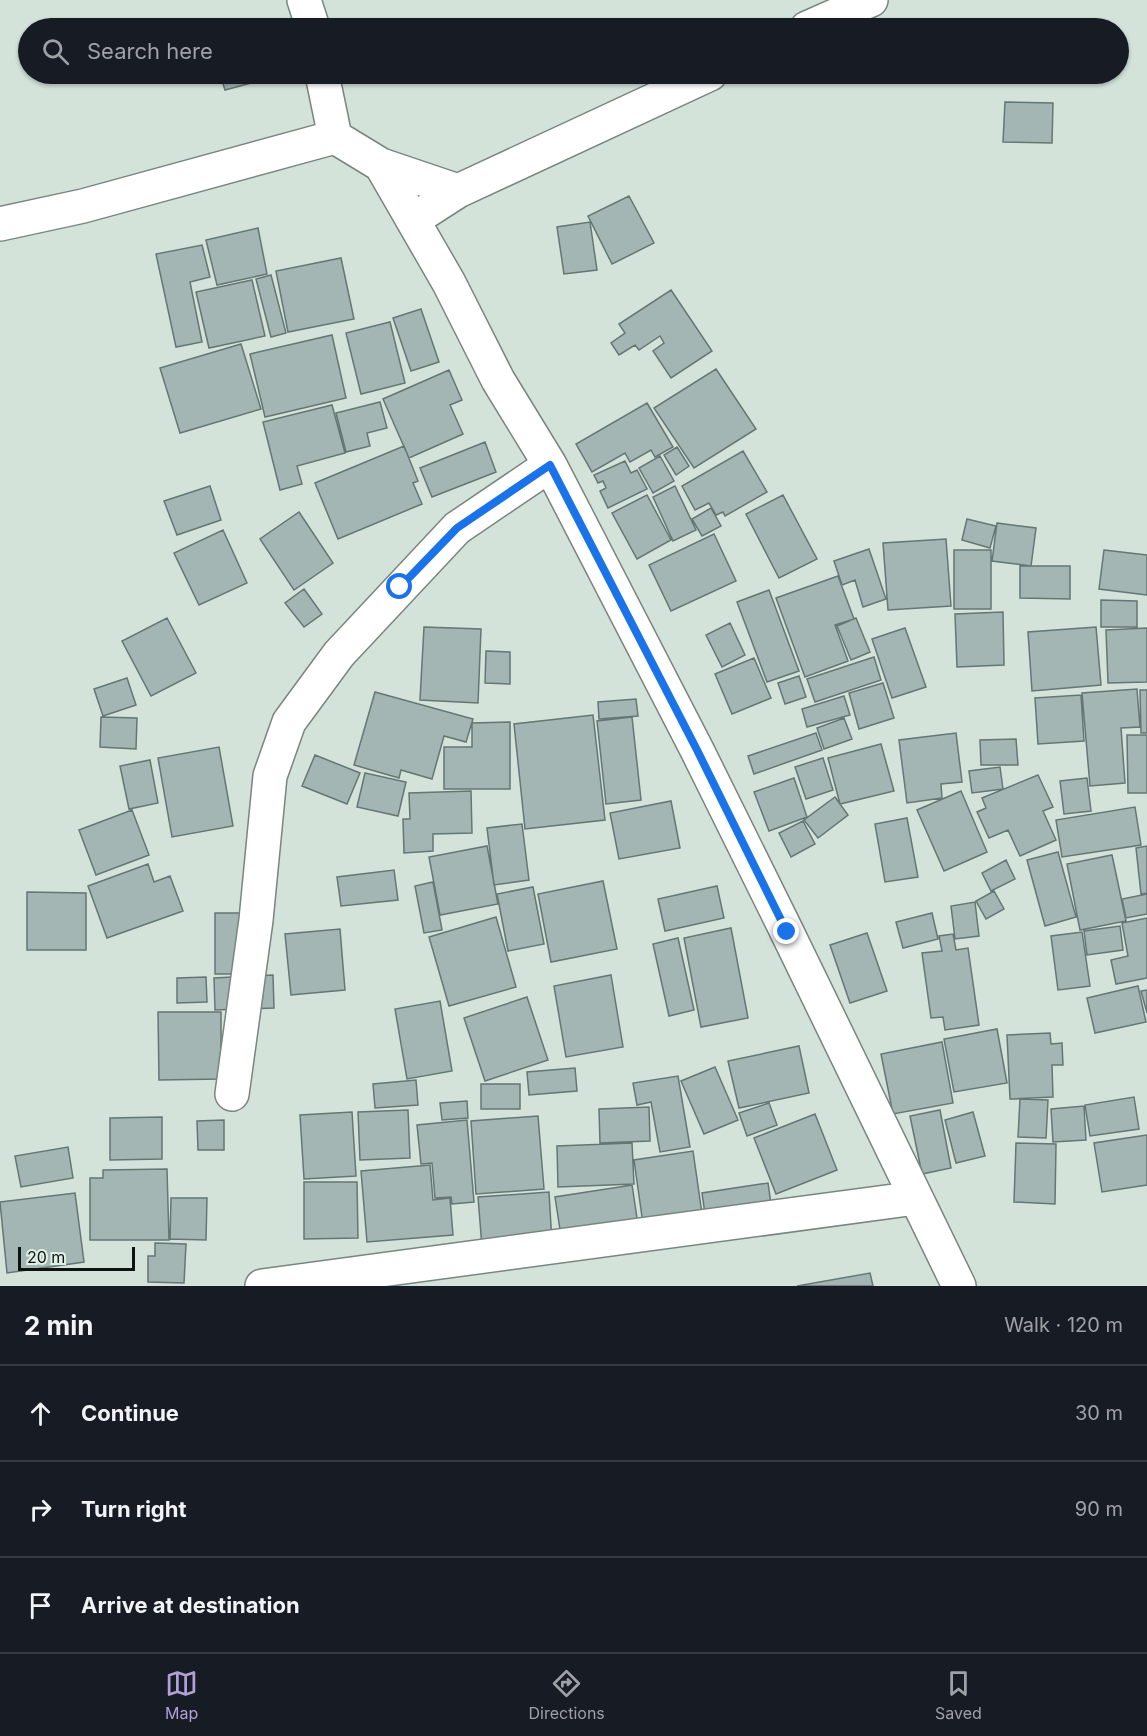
<!DOCTYPE html>
<html lang="en">
<head>
<meta charset="utf-8">
<style>
	:root { --surface:#171b24; --page:#20242c; --text:#f1f3f6; --muted:#9ea1a6; --line:#363941; --accent:#b19fd7 }
	body { margin:0; font-family:Inter,sans-serif; background:var(--page); color:var(--text) }
	.scale { position:absolute; left:18px; bottom:15px; width:117px; box-sizing:border-box; padding-left:6px; border:3px solid #0d1310; border-top:0; font-size:16px; line-height:21px; white-space:nowrap; color:#0d1310; -webkit-text-stroke:4px #e0f0e7; paint-order:stroke }
	.stop { position:absolute; width:18px; height:18px; margin:-14px; border:4px solid #1a73e8; border-radius:50%; background:#fff }
	.stop.end { background:#1a73e8; border-color:#fff; box-shadow:0 2px 6px #0008 }
	.list { margin:0; padding:0; list-style:none }
	h2 { display:flex; justify-content:space-between; align-items:center; height:78px; margin:0; padding:0 24px; font-size:26px }
	h2 small { font-size:20px; font-weight:400; color:var(--muted) }
	.list li { display:grid; grid-template-columns:39px 1fr auto; gap:18px; align-items:center; box-sizing:border-box; height:96px; padding:0 24px; border-top:2px solid var(--line) }
	.list b { display:block; font-size:22px; white-space:nowrap }
	.list em { font-size:20px; font-style:normal; color:var(--muted) }
	.icon { flex:none; width:33px; height:33px; fill:none; stroke:currentColor; stroke-width:2; stroke-linecap:round; stroke-linejoin:round }
	.map { position:relative; flex:none; width:1147px; height:1286px; overflow:hidden }
	.search { position:absolute; background:var(--surface); box-shadow:0 2px 4px #0004; left:18px; right:18px; top:18px; height:66px; display:flex; align-items:center; gap:15px; box-sizing:border-box; padding:0 21px; border-radius:33px; color:var(--muted); font-size:22px }
	.sheet { height:366px; background:var(--surface) }
	nav { display:flex; justify-content:space-around; align-items:center; box-sizing:border-box; height:84px; border-top:2px solid var(--line); background:var(--surface); font-size:16px; color:var(--muted) }
	nav a { display:grid; justify-items:center; gap:3px }
	nav .on { color:var(--accent) }
	.map>svg:first-child { display:block }
	.building { fill:#a3b6b4; stroke:#657674; stroke-width:1.5 }
	.lines { fill:none; stroke-linecap:round; stroke-linejoin:round }
	.street-casing { stroke:#78867f; stroke-width:36 }
	.street { stroke:#fff; stroke-width:33 }
	.route { stroke:#1a73e8; stroke-width:8 }
</style>
</head>
<body>
<div class="map">
<svg width="1147" height="1286" viewBox="0 0 1147 1286">
	<rect width="100%" height="100%" fill="#d3e3da"/>
	<path class="building" d="M220,74H273L274,77L225,90Z
		M1005,102L1053,103L1052,143L1003,142Z
		M629,196L654,243L612,264L588,216Z
		M590,222L597,270L564,274L557,227Z
		M258,228L267,274L217,285L206,240Z
		M202,245L210,277L190,282L202,342L176,347L156,254Z
		M341,258L354,319L288,332L276,271Z
		M271,275L286,333L271,337L256,279Z
		M252,280L265,336L209,348L196,292Z
		M671,290L712,351L671,378L653,351L664,343L660,336L639,350L635,345L619,355L611,343L625,333L619,324Z
		M421,309L439,362L411,371L393,318Z
		M390,322L405,383L361,394L346,333Z
		M332,335L346,398L265,417L250,354Z
		M241,344L261,409L180,433L160,368Z
		M716,369L756,429L694,468L654,408Z
		M449,370L462,400L450,405L463,434L409,458L383,399Z
		M380,402L387,428L367,433L370,446L346,452L336,413Z
		M647,403L673,447L655,457L651,450L630,462L625,453L592,472L576,444Z
		M332,405L345,453L297,466L302,484L280,490L263,422Z
		M485,442L496,472L432,497L420,468Z
		M404,446L418,481L413,483L422,504L338,539L315,483Z
		M677,447L689,466L676,475L664,455Z
		M743,451L767,492L725,516L723,512L716,515L709,503L695,510L682,486Z
		M660,456L674,481L653,493L639,468Z
		M625,461L631,473L637,470L647,489L608,508L600,491L606,488L603,481L598,483L594,475Z
		M210,486L221,520L177,535L164,501Z
		M675,486L696,530L673,541L653,497Z
		M647,495L671,540L637,559L612,513Z
		M783,495L817,559L779,578L746,514Z
		M711,508L721,526L702,536L692,519Z
		M299,512L333,563L294,590L260,539Z
		M967,519L996,526L990,548L962,540Z
		M997,523L1036,528L1031,566L992,561Z
		M223,530L247,583L199,605L174,553Z
		M714,534L736,581L671,611L649,565Z
		M946,539L951,606L888,610L883,543Z
		M869,549L886,599L863,607L855,580L842,585L834,561Z
		M954,550H991V609H954Z
		M1104,550L1147,555V595L1099,589Z
		M1020,566H1070V599L1020,598Z
		M838,576L854,619L835,625L848,661L805,677L776,598Z
		M304,589L322,614L304,627L285,603Z
		M769,590L799,671L767,682L737,602Z
		M1101,600L1137,601V627H1101Z
		M1003,612L1004,665L957,667L955,614Z
		M167,618L196,673L151,696L122,641Z
		M856,618L870,652L851,660L837,626Z
		M730,623L745,655L722,667L706,635Z
		M424,627L481,629L478,703L420,700Z
		M1096,627L1101,685L1032,691L1028,632Z
		M905,628L926,687L892,698L872,639Z
		M1147,628V682L1108,683L1106,630Z
		M486,651L510,652V684L485,683Z
		M874,657L881,680L815,702L807,679Z
		M754,658L771,698L732,714L715,674Z
		M799,676L806,697L785,704L778,683Z
		M127,678L136,705L103,716L94,689Z
		M883,683L894,718L859,729L849,693Z
		M1137,689L1140,727L1121,728L1125,783L1090,786L1082,693Z
		M1140,690H1147V733H1141Z
		M375,692L473,719L466,742L444,736L432,779L401,770L399,778L354,765Z
		M1081,695L1084,741L1038,744L1035,698Z
		M844,696L850,715L807,727L802,709Z
		M636,699L638,716L599,719L598,702Z
		M593,715L605,820L525,829L514,724Z
		M101,717L137,718L136,749L100,747Z
		M632,717L641,800L606,804L597,721Z
		M844,718L852,739L824,749L817,728Z
		M510,722V789H444V747H472V723Z
		M816,733L822,750L754,774L748,756Z
		M956,733L962,782L941,784L942,798L907,803L899,740Z
		M1127,735H1147V793H1128Z
		M1016,739L1018,765H981L980,740Z
		M881,744L894,791L840,804L828,758Z
		M219,747L233,826L172,837L158,758Z
		M315,755L360,773L347,804L302,786Z
		M823,758L833,790L806,799L795,767Z
		M150,760L158,803L129,809L120,766Z
		M1000,767L1003,789L972,793L969,771Z
		M365,773L406,782L398,816L357,807Z
		M1038,775L1053,807L1043,811L1056,840L1020,856L1008,830L989,838L977,812L986,808L982,798Z
		M794,778L807,817L769,831L754,792Z
		M1087,778L1091,811L1064,814L1060,781Z
		M471,791L472,833L433,834V851L404,853L403,819H410L409,793Z
		M961,791L987,852L944,871L917,810Z
		M835,797L848,815L818,838L804,820Z
		M671,801L680,848L619,859L610,813Z
		M1135,807L1141,845L1062,857L1056,820Z
		M132,810L149,855L96,875L79,830Z
		M907,818L918,877L885,882L875,824Z
		M803,821L815,844L791,857L779,833Z
		M522,824L529,880L494,885L487,828Z
		M487,846L498,904L440,915L429,857Z
		M1147,846V893L1141,894L1136,848Z
		M1058,852L1076,917L1045,926L1027,860Z
		M1112,855L1126,921L1080,930L1067,864Z
		M1006,860L1015,879L991,891L982,873Z
		M148,864L154,882L170,876L183,911L107,938L88,886Z
		M394,870L398,900L341,906L337,877Z
		M603,881L617,949L551,962L538,894Z
		M433,882L442,930L424,933L415,886Z
		M717,886L724,918L665,931L658,899Z
		M533,887L544,944L508,951L497,894Z
		M994,891L1004,909L986,919L976,901Z
		M27,892L86,893V950H27Z
		M1147,894V914L1126,918L1122,899Z
		M975,902L979,936L955,939L951,906Z
		M215,913H261V974H215Z
		M932,913L938,939L903,948L896,922Z
		M496,917L516,987L449,1006L429,937Z
		M1147,918V978L1116,984L1111,960L1128,956L1122,923Z
		M1120,926L1123,950L1087,955L1084,931Z
		M731,928L748,1018L701,1027L684,938Z
		M340,929L345,990L291,995L285,934Z
		M1082,932L1090,986L1058,990L1051,936Z
		M867,933L887,991L850,1003L830,945Z
		M953,934L956,950L968,948L979,1025L945,1030L943,1017L931,1018L922,953L942,951L939,936Z
		M678,938L694,1010L669,1016L653,944Z
		M273,975L274,1008L215,1010L214,978Z
		M611,975L623,1047L566,1057L554,986Z
		M206,977L207,1002L177,1003V978Z
		M1138,986L1146,1022L1095,1033L1087,998Z
		M1147,990V1013L1141,991Z
		M527,997L548,1060L485,1081L464,1018Z
		M440,1001L452,1071L407,1079L395,1009Z
		M158,1012H221V1079L159,1080Z
		M997,1029L1007,1083L954,1092L944,1039Z
		M1050,1033L1051,1044L1062,1043L1063,1065H1052L1053,1097L1010,1099L1007,1035Z
		M942,1042L953,1103L893,1114L881,1054Z
		M799,1046L809,1093L739,1108L728,1061Z
		M715,1067L738,1120L704,1134L681,1081Z
		M575,1068L577,1091L529,1095L527,1072Z
		M678,1076L690,1147L660,1152L651,1102L637,1105L633,1083Z
		M416,1080L418,1105L375,1108L373,1084Z
		M481,1084H520V1109H481Z
		M1134,1097L1139,1129L1090,1136L1085,1105Z
		M1020,1099L1048,1100L1046,1138L1018,1137Z
		M467,1101L468,1118L442,1120L440,1103Z
		M769,1103L777,1125L747,1136L739,1113Z
		M1084,1106L1086,1140L1053,1142L1051,1109Z
		M649,1107L650,1141L600,1143L599,1109Z
		M408,1110L410,1158L360,1160L358,1112Z
		M940,1110L951,1168L922,1174L910,1116Z
		M352,1112L356,1176L304,1179L300,1115Z
		M973,1112L985,1156L956,1163L945,1120Z
		M815,1114L837,1170L776,1194L754,1138Z
		M538,1116L544,1189L476,1194L471,1121Z
		M162,1117V1159L110,1160V1118Z
		M224,1120V1150H198L197,1121Z
		M467,1120L474,1202L452,1204L451,1197L435,1198L432,1163L421,1164L417,1125Z
		M1147,1135V1185L1102,1192L1094,1143Z
		M632,1143L634,1184L558,1187L557,1146Z
		M1016,1143L1056,1144L1055,1204L1014,1202Z
		M68,1147L73,1178L21,1187L15,1156Z
		M693,1151L702,1214L643,1224L634,1160Z
		M430,1165L433,1200L450,1198L453,1235L367,1242L361,1171Z
		M167,1169L169,1240H90V1178H103V1170Z
		M304,1182H357L358,1238L304,1239Z
		M768,1183L771,1204L705,1214L702,1193Z
		M632,1185L640,1238L563,1249L555,1197Z
		M549,1192L552,1243L482,1247L478,1197Z
		M75,1193L84,1262L7,1273L0,1202Z
		M171,1198H207L206,1240L170,1239Z
		M155,1243L186,1244L184,1283L148,1282V1256H155Z
		M870,1273L873,1286H797Z"/>
	<g class="lines">
		<defs>
			<path id="street" d="M304,0L313,28
				M807,28L871,0
				M322,74L335,137L381,165L449,283L498,380L550,465L697,750L787,932L959,1286
				M381,165L458,191
				M413,220L458,191L710,74
				M0,224L83,206L335,137
				M232,1094L256,920L270,776L289,722L339,654L457,528L550,465
				M262,1286L916,1198"/>
		</defs>
		<use href="#street" class="street-casing"/>
		<use href="#street" class="street"/>
	</g>
	<g class="lines">
		<path class="route" d="M400,587L457,528L550,465L697,750L787,932"/>
	</g>
</svg>
<div class="scale">20 m</div>
<div class="stop" style="left:400px;top:587px"></div>
<div class="stop end" style="left:787px;top:932px"></div>
<div class="search"><svg class="icon" aria-label="search" viewBox="0 0 24 24"><circle cx="10" cy="10" r="6"/><path d="M15 15l6 6"/></svg>Search here</div>
</div>
<section class="sheet">
<h2>2 min<small>Walk · 120 m</small></h2>
<ul class="list">
<li><svg class="icon" aria-label="ahead" viewBox="0 0 24 24"><path d="M12 20V5M6 11l6-6 6 6"/></svg><div><b>Continue</b></div><em>30 m</em></li>
<li><svg class="icon" aria-label="right" viewBox="0 0 24 24"><path d="M7 20v-9h11M14 6l5 5-5 5"/></svg><div><b>Turn right</b></div><em>90 m</em></li>
<li><svg class="icon" aria-label="arrive" viewBox="0 0 24 24"><path d="M6 21V4h12l-3 4 3 4H6"/></svg><div><b>Arrive at destination</b></div></li>
</ul>
</section>
<nav>
<a class="on"><svg class="icon" aria-label="map" viewBox="0 0 24 24"><path d="M3 6l6-2 6 2 6-2v14l-6 2-6-2-6 2zM9 4v14M15 6v14"/></svg>Map</a>
<a><svg class="icon" aria-label="directions" viewBox="0 0 24 24"><path d="M12 3l9 9-9 9-9-9zM9 14v-3h6M13 9l2 2-2 2"/></svg>Directions</a>
<a><svg class="icon" aria-label="saved" viewBox="0 0 24 24"><path d="M7 4h10v16l-5-4-5 4z"/></svg>Saved</a>
</nav>
</body>
</html>
